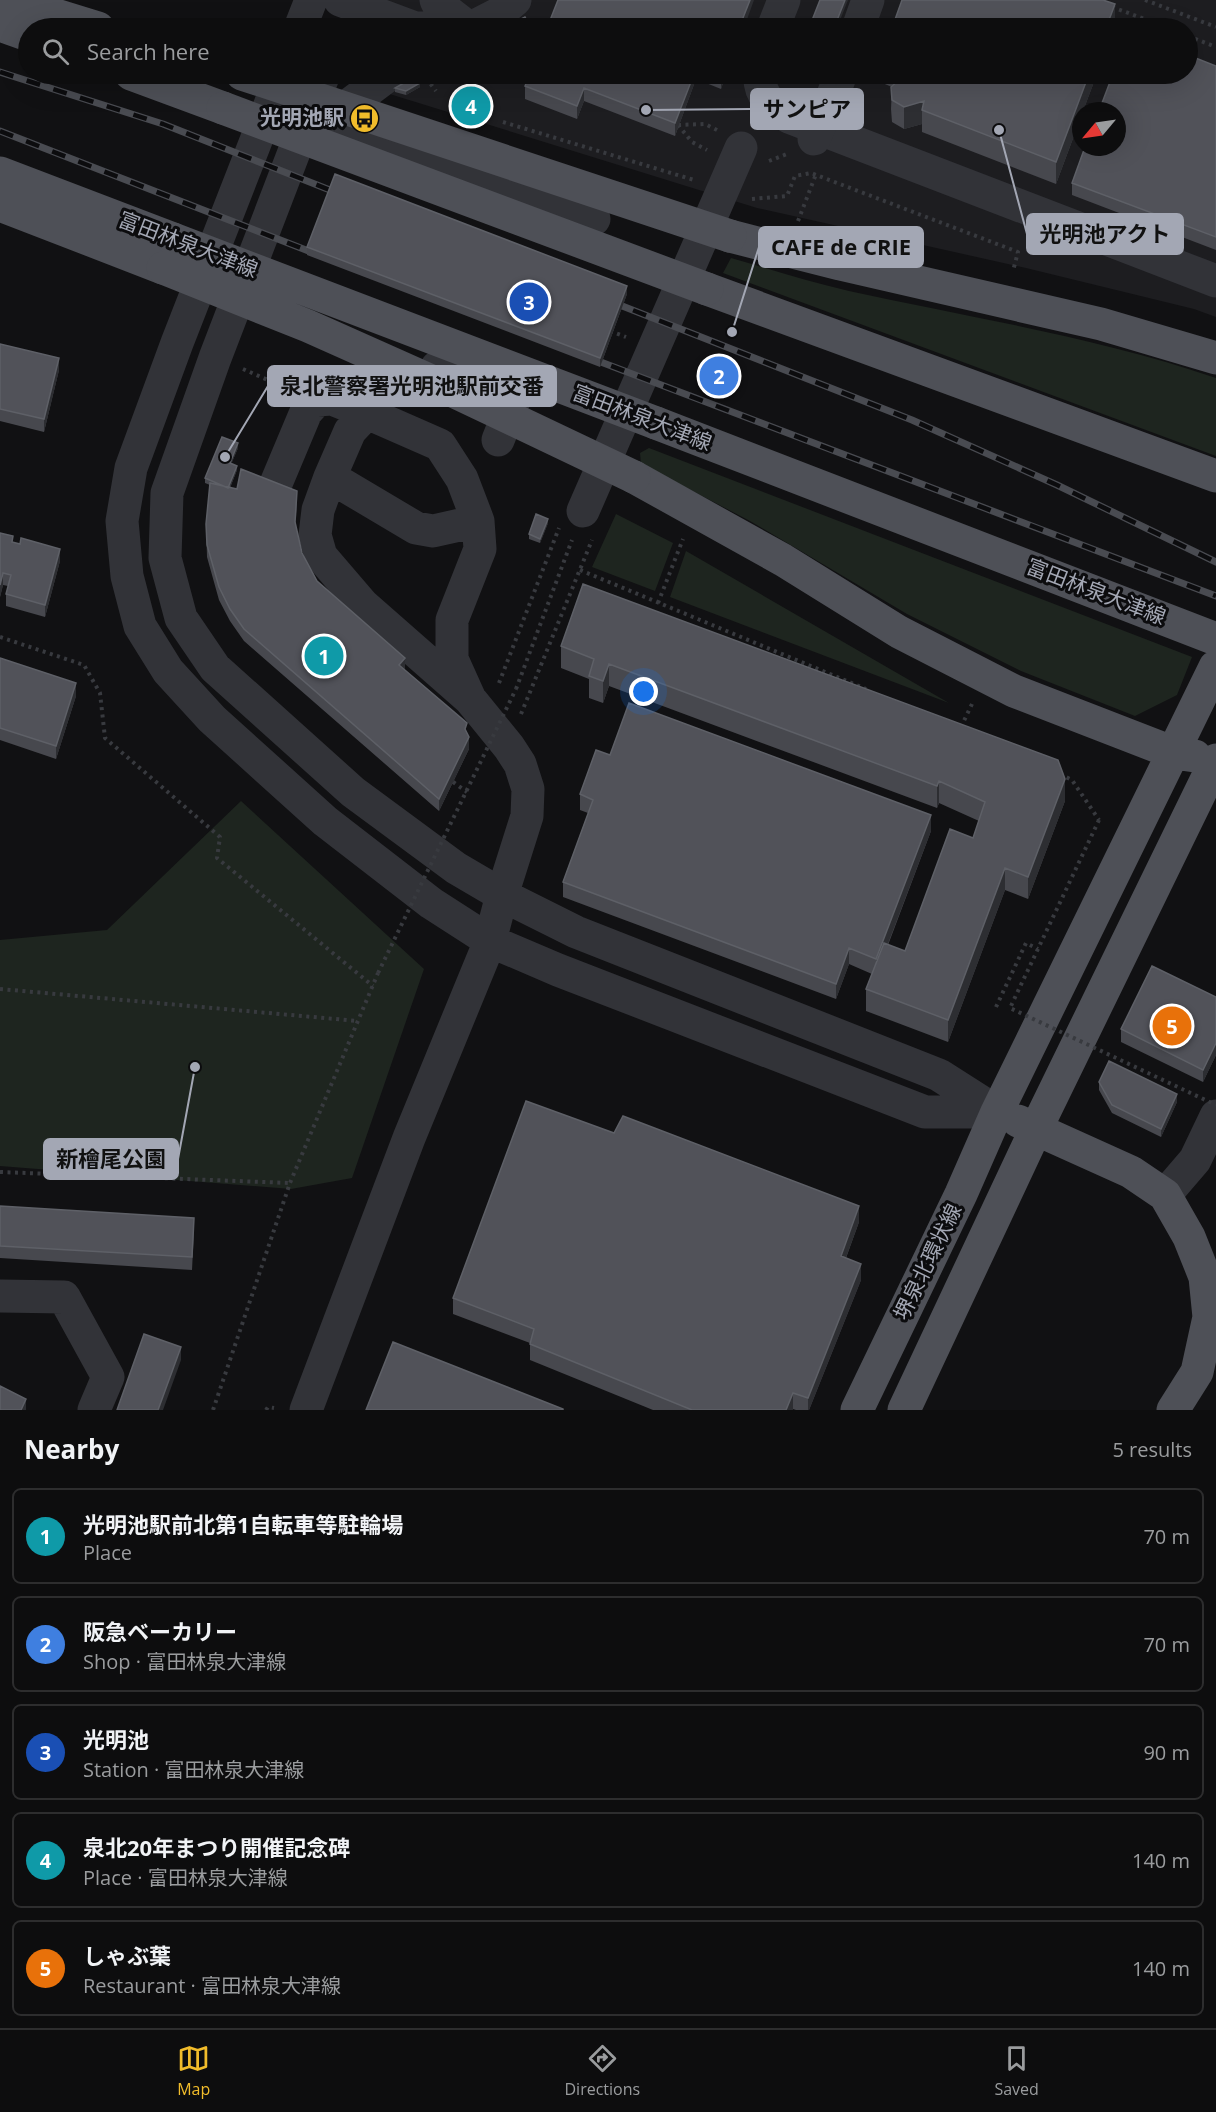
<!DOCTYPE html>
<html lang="en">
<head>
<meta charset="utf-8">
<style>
	:root { --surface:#0d0d0e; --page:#1b1b1c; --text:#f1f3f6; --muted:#9a9c9e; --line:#2d2d2e; --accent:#f1bc2b }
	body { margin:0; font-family:"Open Sans","Noto Sans JP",sans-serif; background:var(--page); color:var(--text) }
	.compass { position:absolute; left:1072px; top:102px; width:54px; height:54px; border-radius:50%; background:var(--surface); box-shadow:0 6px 24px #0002; rotate:241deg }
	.you { position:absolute; left:644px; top:692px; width:21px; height:21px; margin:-15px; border:4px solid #fff; border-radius:50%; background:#1a73e8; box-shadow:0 0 0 9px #1a73e833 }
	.badge { display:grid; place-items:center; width:39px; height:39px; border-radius:50%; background:var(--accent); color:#fff; font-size:20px; font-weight:700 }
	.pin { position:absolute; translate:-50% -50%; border:3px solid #fff; box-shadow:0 2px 6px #0006 }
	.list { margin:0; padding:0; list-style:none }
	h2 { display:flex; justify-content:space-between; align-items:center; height:78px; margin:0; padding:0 24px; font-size:26px }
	h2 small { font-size:20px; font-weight:400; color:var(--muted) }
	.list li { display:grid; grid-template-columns:39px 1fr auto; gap:18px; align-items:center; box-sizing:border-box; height:96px; margin:0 12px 12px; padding:0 12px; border:2px solid var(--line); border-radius:9px }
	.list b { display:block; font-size:22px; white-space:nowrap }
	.list p { margin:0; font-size:20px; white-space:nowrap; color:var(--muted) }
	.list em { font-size:20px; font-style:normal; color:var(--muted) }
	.icon { flex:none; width:33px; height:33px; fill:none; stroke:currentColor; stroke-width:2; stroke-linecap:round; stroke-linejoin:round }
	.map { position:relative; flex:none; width:1216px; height:1410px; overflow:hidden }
	.search { position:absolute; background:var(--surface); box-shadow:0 6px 24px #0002; left:18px; right:18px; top:18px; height:66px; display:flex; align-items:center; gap:15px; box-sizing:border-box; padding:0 21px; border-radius:33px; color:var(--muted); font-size:22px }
	.sheet { height:618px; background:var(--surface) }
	nav { display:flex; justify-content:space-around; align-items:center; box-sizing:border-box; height:84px; border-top:2px solid var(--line); background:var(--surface); font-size:16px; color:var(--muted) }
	nav a { display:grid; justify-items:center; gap:3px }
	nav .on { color:var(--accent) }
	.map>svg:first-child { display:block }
	.built { fill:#1d1d20; fill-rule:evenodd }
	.green { fill:#1e251f }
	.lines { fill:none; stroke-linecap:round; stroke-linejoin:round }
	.path { stroke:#383a3f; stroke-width:4; stroke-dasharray:3 4.5; stroke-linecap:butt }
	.minor { stroke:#323338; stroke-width:33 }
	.major { stroke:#4e5057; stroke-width:33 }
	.rail-casing { stroke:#494b51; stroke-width:7 }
	.rail { stroke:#0c0c0e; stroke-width:4.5; stroke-dasharray:14; stroke-linecap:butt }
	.path-bridge { stroke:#383a3f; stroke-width:4; stroke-dasharray:3 4.5; stroke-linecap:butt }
	.minor-bridge { stroke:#323338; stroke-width:33 }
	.major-bridge { stroke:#4e5057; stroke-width:33 }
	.wall { fill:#47484e }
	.shaded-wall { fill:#2d2e32 }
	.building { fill:#515259; stroke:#5e6067; stroke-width:1.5 }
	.labels { text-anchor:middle; stroke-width:6; stroke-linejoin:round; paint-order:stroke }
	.poi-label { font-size:21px; font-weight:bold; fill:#a3a7b4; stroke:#0c0c0e; text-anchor:end }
	.street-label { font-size:21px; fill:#a3a7b4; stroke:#0c0c0e }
	.leader { fill:none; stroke:#a3a7b4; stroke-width:2 }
	.callout-dot { fill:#a3a7b4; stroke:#0c0c0e; stroke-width:2 }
	.callout { fill:#a3a7b4; stroke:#a3a7b4; stroke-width:2 }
	.callout-label { font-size:22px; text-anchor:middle; font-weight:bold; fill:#111 }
</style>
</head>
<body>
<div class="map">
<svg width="1216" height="1410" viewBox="0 0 1216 1410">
	<rect width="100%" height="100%" fill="#111113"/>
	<path class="built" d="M369,0H1216V317L1194,309L1026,268L757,208L338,78L339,74H1188V28H357ZM1081,111H1117V147H1081Z"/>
	<path class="green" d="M731,258C770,269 809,282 849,291C972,318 1097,337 1216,378V456L723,273Z
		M649,448L1192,657L1177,695L1135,716L1021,671L907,614L750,521L641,464L640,453Z
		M616,514L673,543L655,591L592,567Z
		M686,551L949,703L670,597Z
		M241,801L424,969L352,1178L291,1189L0,1166V940L107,930Z"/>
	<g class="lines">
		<path class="path" d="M1145,0L1216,27
			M1112,7L1169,28
			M1151,28L1153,23
			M1188,36L1216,47
			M426,78L436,91
			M503,122L694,180
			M678,125L705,124L717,130
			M678,125L692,142L707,150
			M769,161L787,154
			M752,199L787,196L795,176L811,173L1018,252L1013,271
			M798,221L816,174
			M610,331L626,337
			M243,369L286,388
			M580,570L866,689
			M658,603L683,539
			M0,637L84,665L100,693L105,738L220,837L217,858L373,986
			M499,683L559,528
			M516,689L572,540
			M521,714L592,540
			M961,727L972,704
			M1060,774L1072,780L1099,820
			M453,782L467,792
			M0,989L358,1021
			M996,1007L1026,943L1038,949
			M0,1172L290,1183
			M213,1410L290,1183L378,973
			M266,1410L268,1407L274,1408"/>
		<path class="minor" d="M340,0L415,28H445
			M436,0L438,4L469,28
			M300,28L311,0
			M471,28L498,14L515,0
			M773,28L784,0
			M858,28L868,0
			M282,74L177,343L131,468L122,521L127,576L140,626L168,671L212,719L325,821L431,903L490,941L558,970L925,1112H997
			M324,74L215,358L167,493L165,558L181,618L215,668L353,792L456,868L502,895L576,932L939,1075L997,1112
			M760,74C758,95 773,107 789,117L1216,281
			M831,100L841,74
			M327,125L350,104L390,74
			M353,137L594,219
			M437,367L514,400L498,440
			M330,477L416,528L433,531L478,521
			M272,493L306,412L317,400L332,399L367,413
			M583,511L741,148
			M1165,1195L1195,1160L1216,1116
			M0,1296L64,1297L108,1377L94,1410
			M306,1410L409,1138L490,941L502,895L527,816L528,789L520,764L509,747L470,699L363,605L321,556L315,535L318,510L330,477L350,431L367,413L440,445L462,479L478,521L480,549L452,620V659L470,699"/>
		<path class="major" d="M7,0L98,28
			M0,25L28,35
			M131,74L223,108
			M0,173L173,239
			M0,205L163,268
			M730,236L840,264L1101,324L1216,358
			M707,289L1216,476
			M656,423L1216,639
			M634,477L783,560L899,632L1014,691L1174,753L1195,756
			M1018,1121L1131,1172L1165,1195L1189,1237L1205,1277L1209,1317L1197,1372L1173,1410
			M857,1410L961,1194L997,1112L1215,667
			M904,1410L1036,1129L1216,760"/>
		<defs>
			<path id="rail" d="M0,72L163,124L345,196
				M0,131L324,257
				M607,300L912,420L1057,485L1216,562
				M585,356L1216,596"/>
		</defs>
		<use href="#rail" class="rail-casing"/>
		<use href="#rail" class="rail"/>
		<path class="path-bridge" d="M1099,820L1010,1008L1216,1105
			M378,973L516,689"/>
		<path class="minor-bridge" d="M814,139L831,100"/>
		<path class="major-bridge" d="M242,74L730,236
			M223,108L707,289
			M173,239L656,423
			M163,268L308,326L447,388L634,477"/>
	</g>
	<path class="wall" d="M1216,66V250L1072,195V183Z
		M530,74H726L721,89L696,79L675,136L584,101L577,119L525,99V86Z
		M880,74H1097L1083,111H1081V117L1056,184L922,132V124L904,129L892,122L891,109L892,87L880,82Z
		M420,87L406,95L395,92V88Z
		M307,247L627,294L600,367L307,255Z
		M0,344L59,370L44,432L0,421Z
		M238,448L231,464L237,470L230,488L297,503L295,525L302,553L317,581L467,734L469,749L439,811L244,641L230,621L219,600L207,557L206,524L210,485L205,483V478Z
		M548,523L540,543L529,539V534Z
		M0,533L13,543L60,561L45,617L6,606V594L8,586L3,585L0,597Z
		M561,646L1065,801L1028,899L1005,890L948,1042L866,1011V989L872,974L849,964L836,999L563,897V882L588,813L580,810V794L610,755L931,831L888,945L905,951L973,838L979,821L939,803L937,808L609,686L603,703L589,698V679L561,668Z
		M0,658L76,696L56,759L0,740Z
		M1216,997V1055L1203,1082L1121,1042V1029Z
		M1099,1082L1177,1102L1161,1137L1112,1113L1099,1090Z
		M0,1206L194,1230L192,1270L0,1258Z
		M859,1222L846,1258L861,1280L809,1410H796L793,1409V1410H653L530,1360V1343L453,1314V1298Z"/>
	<path class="shaded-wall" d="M750,0H754L744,28H739Z
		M845,0H848L837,28H834Z
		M1115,4V28H1106Z
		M529,24L528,28H521Z
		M694,74H696V79L675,136V123Z
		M722,74H726L721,89V76Z
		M1089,74H1097L1083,111H1081V117L1056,184V162Z
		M420,83V87L406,95V91Z
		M584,88V101L577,119V106Z
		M924,101L922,110V124L904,129V107Z
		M627,286V294L600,367V358Z
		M59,358V370L44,432V419Z
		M238,443V448L230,467V463Z
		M237,466V470L228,492V488Z
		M297,491V503L295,535V522Z
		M548,519V523L540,543V539Z
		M60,549V561L45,617V605Z
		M3,573V585L0,597V585Z
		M405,658V670L399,665Z
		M609,664V686L603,703V681Z
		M76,683V696L56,759V746Z
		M469,737V749L439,811V799Z
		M1065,779V801L1028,899V877Z
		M939,781V803L937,808V786Z
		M931,815V831L876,975V959Z
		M1005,868V890L948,1042V1020Z
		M849,948V964L836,999V984Z
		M1216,1043V1055L1203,1082V1070Z
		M1177,1094V1102L1161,1137V1129Z
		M859,1206V1222L841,1271V1256Z
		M861,1264V1280L809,1410H808V1398Z
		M181,1347V1360L163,1410H158Z
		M793,1393V1410H786Z
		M26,1399V1410H21Z"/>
	<path class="building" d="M558,0H750L739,28H547Z
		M820,0H845L834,28H809Z
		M902,0H1103L1115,4L1106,28H892Z
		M525,17L529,24L521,28H503Z
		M1188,55L1216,66V237L1072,183L1085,147H1117V111H1099L1113,74H1188Z
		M530,74H694L675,123L584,88L577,106L525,86Z
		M713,74H722L721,76Z
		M906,74H1089L1056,162L922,110L924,101L904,107L892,100L891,87Z
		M416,76L420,83L406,91L395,88Z
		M335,174L627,286L600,358L307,247Z
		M0,344L59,358L44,419L0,409Z
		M222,437L238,443L230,463L237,466L228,488L205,478Z
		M241,469L297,491L295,522L302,553L317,581L405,658L399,665L467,723L465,729L469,737L439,799L244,629L230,609L219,587L207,545L206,524L210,483L237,489Z
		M536,514L548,519L540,539L529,534Z
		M0,533L13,536L12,542L20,544L21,538L60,549L45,605L6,594L11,575L3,573L0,585Z
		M583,584L1058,760L1065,779L1028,877L1005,868L948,1020L866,989L884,943L905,951L950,829L973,838L985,802L939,781L937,786L609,664L603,681L589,676L594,659L561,646Z
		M0,658L76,683L56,746L0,728Z
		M629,703L931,815L876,959L849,948L836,984L563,882L593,800L580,794L596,750L610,755Z
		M1152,966L1216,997V1043L1203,1070L1121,1029Z
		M1109,1061L1177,1094L1161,1129L1112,1105L1099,1082Z
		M526,1101L614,1133L623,1116L859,1206L841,1256L861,1264L808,1398L793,1393L786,1410H692L530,1344L534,1329L453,1298Z
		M0,1206L194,1218L192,1257L0,1246Z
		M144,1334L181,1347L158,1410H117Z
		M393,1342L563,1409V1410H366Z
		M0,1386L26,1399L21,1410H0Z"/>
	<defs>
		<symbol id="bus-disc" viewBox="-11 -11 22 22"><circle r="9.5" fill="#f1bc2b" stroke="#0c0c0e"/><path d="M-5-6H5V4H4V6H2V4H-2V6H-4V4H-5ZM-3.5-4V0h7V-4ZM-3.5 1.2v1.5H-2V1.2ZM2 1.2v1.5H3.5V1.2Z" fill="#111"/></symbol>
	</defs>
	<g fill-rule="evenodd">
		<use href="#bus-disc" x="348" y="102" width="33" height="33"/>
	</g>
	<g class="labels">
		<g class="poi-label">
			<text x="344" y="125">光明池駅</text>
		</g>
		<g class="street-label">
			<text transform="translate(188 245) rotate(21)" y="7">富田林泉大津線</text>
			<text transform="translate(642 418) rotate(21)" y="7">富田林泉大津線</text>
			<text transform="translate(1096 592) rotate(21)" y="7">富田林泉大津線</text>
			<text transform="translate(928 1262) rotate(-64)" y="7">堺泉北環状線</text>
		</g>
	</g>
	<path class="leader" d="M646 110L751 109M999 130L1027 234M732 332L759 247M225 457L268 386M195 1067L178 1159"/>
	<g class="callout-dot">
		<circle cx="646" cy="110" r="6"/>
		<circle cx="999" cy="130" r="6"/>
		<circle cx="732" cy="332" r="6"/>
		<circle cx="225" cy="457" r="6"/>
		<circle cx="195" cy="1067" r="6"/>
	</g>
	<g class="callout">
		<rect x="751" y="89" width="112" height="40" rx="6"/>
		<rect x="1027" y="214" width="156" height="40" rx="6"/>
		<rect x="759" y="227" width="164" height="40" rx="6"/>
		<rect x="268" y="366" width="288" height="40" rx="6"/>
		<rect x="44" y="1139" width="134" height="40" rx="6"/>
	</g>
	<g class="callout-label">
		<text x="807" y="117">サンピア</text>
		<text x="1105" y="242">光明池アクト</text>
		<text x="841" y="255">CAFE de CRIE</text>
		<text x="412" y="394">泉北警察署光明池駅前交番</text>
		<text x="111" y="1167">新檜尾公園</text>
	</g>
</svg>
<svg class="compass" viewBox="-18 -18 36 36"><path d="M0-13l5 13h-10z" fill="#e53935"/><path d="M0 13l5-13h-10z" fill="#9a9c9e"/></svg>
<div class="you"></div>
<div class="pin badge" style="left:324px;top:656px;background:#0f9aa8">1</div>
<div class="pin badge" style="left:719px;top:376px;background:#3f7fe0">2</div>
<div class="pin badge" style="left:529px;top:302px;background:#1a4fb4">3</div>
<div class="pin badge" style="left:471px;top:106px;background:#0f9aa8">4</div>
<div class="pin badge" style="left:1172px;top:1026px;background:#e8710a">5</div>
<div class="search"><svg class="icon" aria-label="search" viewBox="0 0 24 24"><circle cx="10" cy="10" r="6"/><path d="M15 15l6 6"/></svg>Search here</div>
</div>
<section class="sheet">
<h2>Nearby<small>5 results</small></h2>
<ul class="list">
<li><span class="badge" style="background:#0f9aa8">1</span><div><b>光明池駅前北第1自転車等駐輪場</b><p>Place</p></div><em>70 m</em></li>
<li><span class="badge" style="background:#3f7fe0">2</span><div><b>阪急ベーカリー</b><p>Shop · 富田林泉大津線</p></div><em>70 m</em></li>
<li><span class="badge" style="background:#1a4fb4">3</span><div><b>光明池</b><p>Station · 富田林泉大津線</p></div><em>90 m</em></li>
<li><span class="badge" style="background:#0f9aa8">4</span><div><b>泉北20年まつり開催記念碑</b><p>Place · 富田林泉大津線</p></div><em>140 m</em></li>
<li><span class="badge" style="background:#e8710a">5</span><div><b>しゃぶ葉</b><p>Restaurant · 富田林泉大津線</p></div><em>140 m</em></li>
</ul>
</section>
<nav>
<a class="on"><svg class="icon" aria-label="map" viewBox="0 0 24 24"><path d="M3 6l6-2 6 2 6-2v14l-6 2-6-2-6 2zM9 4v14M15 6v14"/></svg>Map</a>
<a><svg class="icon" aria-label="directions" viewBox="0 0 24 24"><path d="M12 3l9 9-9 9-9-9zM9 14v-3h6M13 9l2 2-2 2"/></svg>Directions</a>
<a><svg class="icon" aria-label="saved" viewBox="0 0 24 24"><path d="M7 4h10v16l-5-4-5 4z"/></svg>Saved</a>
</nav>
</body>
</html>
